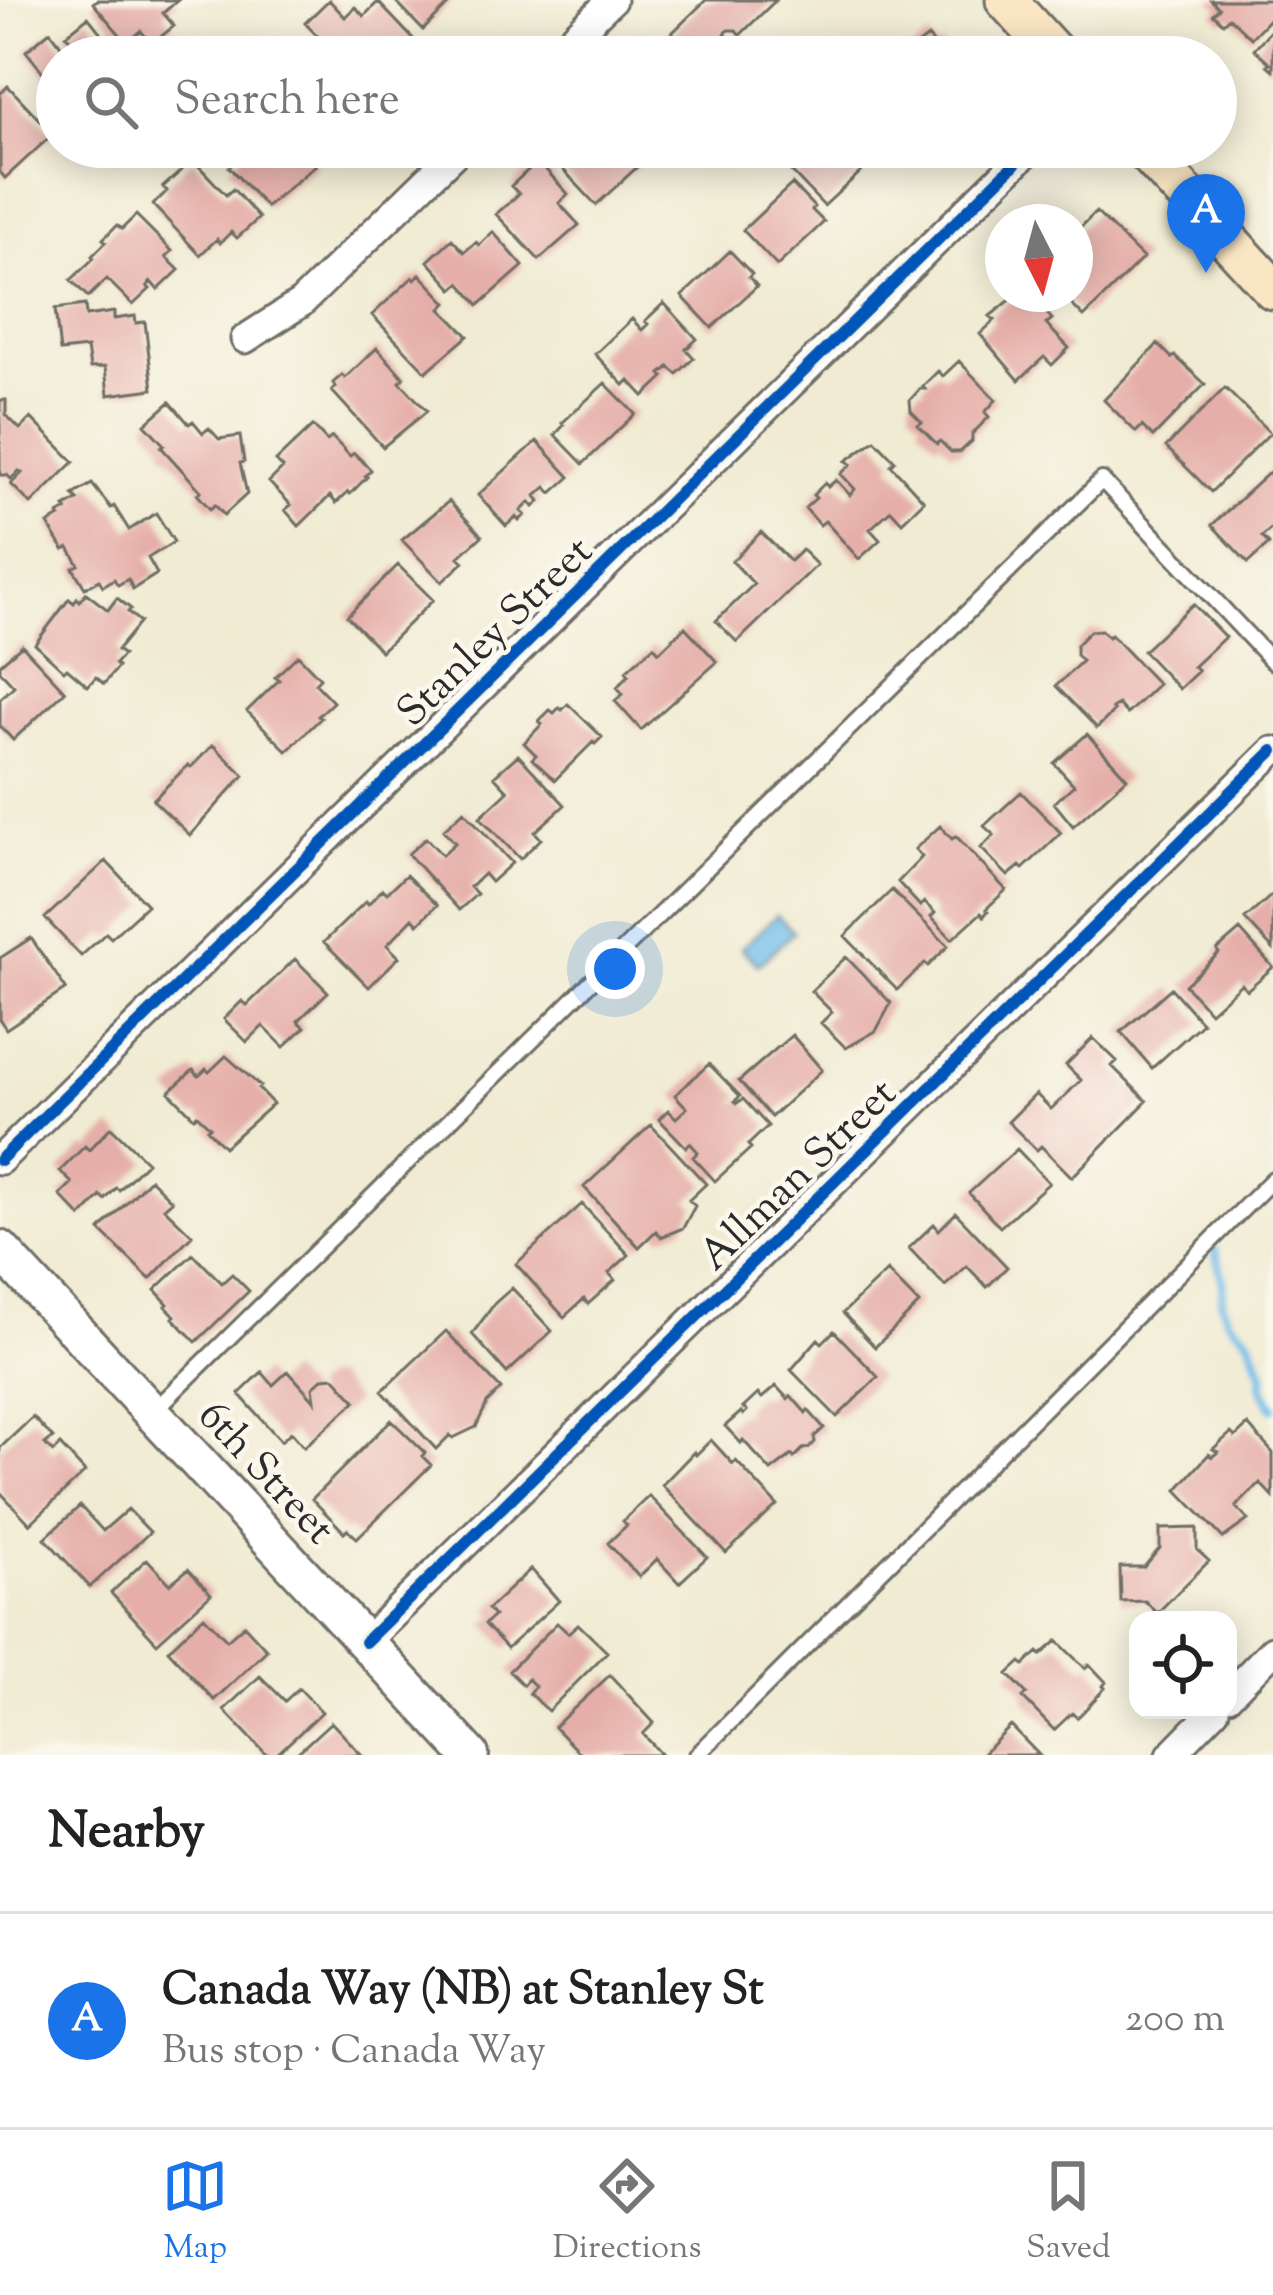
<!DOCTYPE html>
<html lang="en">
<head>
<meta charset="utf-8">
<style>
	:root { --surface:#fff; --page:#f6f6f6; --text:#222; --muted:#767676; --line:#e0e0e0; --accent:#1a73e8 }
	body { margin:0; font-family:"Sorts Mill Goudy",serif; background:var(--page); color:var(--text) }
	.controls { position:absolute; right:36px; bottom:36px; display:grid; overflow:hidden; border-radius:24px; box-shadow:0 6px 30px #0003 }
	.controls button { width:108px; height:108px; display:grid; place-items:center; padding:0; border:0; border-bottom:3px solid var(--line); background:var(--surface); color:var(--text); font:60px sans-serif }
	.compass { position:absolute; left:985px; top:204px; width:108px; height:108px; border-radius:50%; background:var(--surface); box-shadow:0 6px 30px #0003; rotate:174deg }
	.you { position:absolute; left:615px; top:969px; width:42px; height:42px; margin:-30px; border:9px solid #fff; border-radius:50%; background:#1a73e8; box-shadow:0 0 0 18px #1a73e833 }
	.badge { display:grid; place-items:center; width:78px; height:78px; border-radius:50%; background:var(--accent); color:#fff; font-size:39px; font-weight:700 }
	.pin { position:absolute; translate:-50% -99px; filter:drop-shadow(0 3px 6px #0008) }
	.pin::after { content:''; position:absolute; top:63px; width:42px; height:36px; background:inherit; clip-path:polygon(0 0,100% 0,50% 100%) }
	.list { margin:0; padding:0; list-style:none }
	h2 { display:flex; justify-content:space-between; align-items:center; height:156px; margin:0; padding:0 48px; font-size:51px }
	h2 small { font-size:39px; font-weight:400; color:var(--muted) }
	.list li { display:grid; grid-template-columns:78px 1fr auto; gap:36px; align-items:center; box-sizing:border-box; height:216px; padding:0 48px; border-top:3px solid var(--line) }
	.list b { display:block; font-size:45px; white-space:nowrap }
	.list p { margin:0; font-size:39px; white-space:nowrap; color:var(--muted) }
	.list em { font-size:39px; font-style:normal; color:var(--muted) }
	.icon { flex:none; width:66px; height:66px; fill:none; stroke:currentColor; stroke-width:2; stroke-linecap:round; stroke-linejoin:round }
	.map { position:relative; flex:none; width:1273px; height:1755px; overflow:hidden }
	.search { position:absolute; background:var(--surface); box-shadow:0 6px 30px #0003; left:36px; right:36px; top:36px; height:132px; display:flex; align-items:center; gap:30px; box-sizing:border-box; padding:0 42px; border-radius:66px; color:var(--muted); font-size:45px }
	.sheet { height:372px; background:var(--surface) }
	nav { display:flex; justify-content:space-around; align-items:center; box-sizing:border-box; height:168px; border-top:3px solid var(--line); background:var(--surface); font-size:33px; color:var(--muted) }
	nav a { display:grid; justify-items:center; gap:6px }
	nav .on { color:var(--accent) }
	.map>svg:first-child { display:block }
	.water { fill:#6ebce9; stroke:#4c748a; stroke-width:3 }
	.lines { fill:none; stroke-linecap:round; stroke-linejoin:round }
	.stream { stroke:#6ebce9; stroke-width:9 }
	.building { fill:#e5aea8 }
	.service-casing { stroke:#706e65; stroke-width:20 }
	.minor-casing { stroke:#706e65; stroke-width:33 }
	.tertiary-casing { stroke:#706e65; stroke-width:42 }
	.secondary-casing { stroke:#706e65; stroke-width:45 }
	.service { stroke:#fff; stroke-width:14 }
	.minor { stroke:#fff; stroke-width:27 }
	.tertiary { stroke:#fff; stroke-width:36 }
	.secondary { stroke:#fbe6c4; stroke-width:39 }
	.cycleway-casing { stroke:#fbf7ec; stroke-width:20 }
	.cycleway { stroke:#0057b8; stroke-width:12 }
	.labels { text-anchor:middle; stroke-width:9; stroke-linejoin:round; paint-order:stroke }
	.street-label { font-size:42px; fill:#2b2b2b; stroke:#fbf7ec }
</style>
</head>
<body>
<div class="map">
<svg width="1273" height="1755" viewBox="0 0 1273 1755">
	<rect width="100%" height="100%" fill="#fbf7ec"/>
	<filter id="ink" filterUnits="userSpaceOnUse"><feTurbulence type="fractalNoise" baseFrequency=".00833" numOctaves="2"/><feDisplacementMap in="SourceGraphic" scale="24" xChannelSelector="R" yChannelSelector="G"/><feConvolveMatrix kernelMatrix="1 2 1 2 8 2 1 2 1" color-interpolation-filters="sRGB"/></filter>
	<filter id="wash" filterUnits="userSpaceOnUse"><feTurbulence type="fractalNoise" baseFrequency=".004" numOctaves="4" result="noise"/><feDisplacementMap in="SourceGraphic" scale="48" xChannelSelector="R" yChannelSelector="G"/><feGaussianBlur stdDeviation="2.7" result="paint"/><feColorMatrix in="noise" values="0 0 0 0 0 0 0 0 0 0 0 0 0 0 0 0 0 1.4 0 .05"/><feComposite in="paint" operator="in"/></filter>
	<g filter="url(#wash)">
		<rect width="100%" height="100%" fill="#f0ebd2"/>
		<path class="water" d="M777,915L794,932L758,965L741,948Z"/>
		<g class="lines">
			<path class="stream" d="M1215,1250L1223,1280L1222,1303L1228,1319L1249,1339L1263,1374L1262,1388L1273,1408"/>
		</g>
		<g id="blocks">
			<path class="building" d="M97,0H178L163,13L174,26L152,44L141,31L127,43L93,3Z
				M329,0L345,17L355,7L364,16L378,2L418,44L404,57H338L305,23Z
				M394,0H453L423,30Z
				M706,0H776L740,35L736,30H728L725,34L727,36L723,40L740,57H696L672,33Z
				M1211,0H1273V15L1251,38L1229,17L1223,23L1213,14L1219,8Z
				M88,17L120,57H57V90L26,51L50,31L69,56L78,49L66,35Z
				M1273,28V70L1267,65L1270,63L1254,49Z
				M660,37L679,57H640Z
				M928,37L937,47L941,44L953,57H902Z
				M8,86L53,134L5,178L0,172V94Z
				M251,147H300L316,165L266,207L229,167Z
				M548,147H639L648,157L596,205L545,150Z
				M804,147H873L880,154L824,206L785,165Z
				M193,160L226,195L233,189L259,218L237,238L231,232L220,243L217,239L200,255L153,205L167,191L163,187Z
				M538,161L568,194L559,203L579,225L539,260L496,214L519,194L511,186Z
				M792,184L814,207L812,210L824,222L777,266L743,230Z
				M1096,212L1143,258L1084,317L1061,294H1075V237L1079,233L1077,231Z
				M136,215L172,251L166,257L179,270L158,290L151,282L147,286L150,289L133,305L107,279L88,297L71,280L94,258L92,256L106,242L103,239L117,225L122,229Z
				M493,232L523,266L479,305L460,283L453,289L428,261L452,239L464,252L476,242L479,245Z
				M730,251L752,274L749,277L757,286L712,328L682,296Z
				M420,274L447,303L441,309L468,336L426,372L372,315L413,277L415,279Z
				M1018,294H1029L1052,319L1046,324L1069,348L1052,365L1044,357L1019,380L980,334L995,320L990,316Z
				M664,303L697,339L686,349L694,358L677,374L669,367L661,374L664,377L644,396L629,380L624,385L595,354L632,319L642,330L648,324L645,321Z
				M85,305L86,316L114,312V319L135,316L136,323L145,322L153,389L108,395L105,367L90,368L87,348L60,351L55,309Z
				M1158,344L1172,358L1175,356L1205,384L1153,437L1142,426L1136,432L1104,400Z
				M377,348L404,378L400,382L427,411L383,447L332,391L336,387L333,383L342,375L345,378Z
				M959,361L996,400L985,412L989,417L972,434V441L960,452H951L940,441L937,444L918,425L922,422L911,411L910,400L920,389H925L923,386L938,371L943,376Z
				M605,383L635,414L583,464L555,435L564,425L562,423Z
				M1225,388L1270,433L1211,492L1166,447Z
				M0,400H6V415L20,429L31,418L74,462L31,504L11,484L22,473L19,471L11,479L7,475H0Z
				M170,402L189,424L193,421L203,433L209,428L219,439L240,436L244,462L240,463L247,494L224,515L215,505L210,509L197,494L201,491L161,447L164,445L145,424Z
				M313,426L327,441L332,437L350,456L354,453L371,470L365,476L367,477L350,494L348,492L336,503L330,496L299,526L285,510L291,505L269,482L283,468L276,461Z
				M875,440L895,461L891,465L924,501L902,522L891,510L870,529L880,540L859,559L825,521L820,525L805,508L816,498L813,495L825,483L828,487L836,480L850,495L855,489L841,474L851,464L846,461Z
				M537,441L570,477L552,493L546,487L536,496L540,501L534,507L530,502L521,511L525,515L519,521L516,517L506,526L478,495Z
				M1273,469V527L1262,537L1269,544L1248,563L1212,525Z
				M92,484L111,508L114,506L129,530L156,513L174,542L148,558L157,574L133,589L128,579L118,585L114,579L103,586L99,580L85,588L73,568L79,565L69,548L64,550L48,524L60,517L58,515L67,510L65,507L78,500L73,495Z
				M449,501L482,536L459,557L464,562L442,582L402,540Z
				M761,532L790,561L802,550L817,565L737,642L716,621L754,584L732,561Z
				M398,565L433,600L381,651L347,616Z
				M86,593L108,610L117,598L131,609L128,612L140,622L117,650L123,655L115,664L118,667L104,684L96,677L88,686L67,668L64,671L35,644L69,599L74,603L77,598L80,601Z
				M1193,604L1225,637L1193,667L1198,671L1179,689L1143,651Z
				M685,627L717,662L641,730L615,701L623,694L617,687L629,675L626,671L654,646L659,652Z
				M1101,630L1108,637L1111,635L1158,684L1127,714L1118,704L1112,709L1114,711L1097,728L1056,686L1082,661L1076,655V645L1090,631Z
				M22,645L65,691L13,740L0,726V699L14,686L0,671V664Z
				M298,655L320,678L315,683L333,702L318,716L321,718L287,751L247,711L279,680L275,677Z
				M568,704L602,737L595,744L593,742L555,780L532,759L536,755L524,743L542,724L539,721L550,710L554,713L559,708L562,710Z
				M1087,734L1127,778L1073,826L1054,803L1074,785L1054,763Z
				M213,745L244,775L190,835L153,800L188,765L191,767Z
				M518,755L565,805L535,832L541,839L520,859L480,817L508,791L494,776Z
				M1021,792L1061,833L1023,869L1020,866L1008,876L981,848L994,835L984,826Z
				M464,811L512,863L491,882L484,874L470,887L477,894L459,910L408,854L426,838L442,855L455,843L443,830Z
				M940,826L952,839L956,836L1006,890L986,909L988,911L984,916L981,913L952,939L931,917L935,913L924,902L920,906L898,882L922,857L915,849Z
				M106,861L147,905L111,938L106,933L81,956L45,918Z
				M406,875L437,905L418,924L413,918L387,945L399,957L369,987L324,942L366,901L368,904L383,889L387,893Z
				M892,890L948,946L928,966L925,963L897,990L845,936Z
				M1273,894V949L1245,919Z
				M1240,930L1273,967L1247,990L1241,984L1210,1012L1185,985L1219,953L1217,950Z
				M31,938L66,989L6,1029L0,1020V958Z
				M846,957L891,1003L876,1031L846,1048L821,1023L832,1012L811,991Z
				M295,959L328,992L298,1021L305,1027L284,1047L263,1026L247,1042L224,1019L242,1001L247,1005Z
				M1171,988L1202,1023L1152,1068L1121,1032Z
				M792,1035L822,1070L771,1117L739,1081Z
				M1093,1038L1117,1061L1112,1066L1147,1101L1072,1177L1041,1146L1037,1150L1008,1122L1036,1094L1051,1109L1066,1095L1081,1080L1066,1065Z
				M226,1056L260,1086L258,1088L273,1104L224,1147L207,1129L210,1127L197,1115L194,1117L169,1092L193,1070L199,1076L206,1069L209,1072Z
				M709,1064L740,1096L735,1101L737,1103L743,1099L768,1126L748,1145L751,1148L715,1181L693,1157L698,1152L690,1143L686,1147L659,1119L668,1110L676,1118L687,1108L675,1095Z
				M651,1125L706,1184L689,1200L695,1206L683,1228L661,1237L656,1231L639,1247L584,1187Z
				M111,1127L147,1162L119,1190L116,1188L105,1200L101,1196L81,1217L60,1195L72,1183L60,1171L85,1146L89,1150Z
				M1017,1149L1049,1183L1000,1227L969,1193Z
				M150,1179L172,1201L164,1208L192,1235L150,1279L100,1230Z
				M582,1204L629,1255L609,1273L615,1280L588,1304L584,1299L564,1317L516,1264Z
				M956,1213L1007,1267L987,1287L967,1266L945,1286L909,1248L934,1224L939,1230Z
				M193,1254L222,1283L232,1274L249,1291L196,1342L173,1318L175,1316L166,1306L168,1304L155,1290Z
				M887,1271L919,1304L875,1347L843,1313Z
				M512,1288L552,1331L507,1373L472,1334L495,1303Z
				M446,1331L501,1389L487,1403L476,1427L453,1438L450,1435L436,1449L382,1391Z
				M834,1331L878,1377L837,1417L791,1370L818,1339L822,1343Z
				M288,1371L315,1401L313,1387L323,1378L334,1377L356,1401L304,1447L291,1432L281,1441L239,1394L262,1372L273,1385Z
				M776,1386L788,1399L791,1396L806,1413L808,1410L824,1428L814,1437L815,1442L809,1448L803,1449L794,1458L792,1455L771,1471L743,1440L741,1443L725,1426L741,1412L743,1415L747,1411L743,1408L758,1394L762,1398Z
				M33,1417L53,1438L45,1444L53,1452L60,1445L85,1472L30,1524L0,1492V1448Z
				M391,1420L425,1453L422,1456L431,1465L357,1538L347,1529L344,1532L312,1499Z
				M1248,1425L1273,1453V1497L1260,1483L1236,1507L1248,1520L1223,1538L1177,1490L1209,1454L1212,1457L1218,1452L1213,1449L1231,1433L1235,1437Z
				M711,1440L733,1464L736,1461L777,1505L726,1553L662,1485L694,1452L696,1455Z
				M649,1496L707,1557L679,1583L657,1559L639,1577L608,1543L627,1525L623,1521Z
				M80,1506L103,1531L128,1509L150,1532L90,1587L45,1538Z
				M1197,1528V1550L1209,1561L1157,1613L1145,1601L1121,1602L1120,1567H1144L1160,1548V1529Z
				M147,1559L170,1584L188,1569L211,1594L157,1643L111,1593Z
				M531,1569L559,1601L507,1648L485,1624L494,1616L488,1609Z
				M204,1616L227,1640L244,1625L267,1650L214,1700L168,1650Z
				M557,1623L568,1633L578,1624L607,1652L548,1711L529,1693L535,1686L528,1679L523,1685L509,1671Z
				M1057,1641L1085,1668L1089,1664L1106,1682L1103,1686L1105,1688L1084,1711L1077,1718L1072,1713L1054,1730L1023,1698L1027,1694L1008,1674L1021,1662L1024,1665L1038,1652L1041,1655Z
				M610,1675L654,1723L643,1734L662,1755H581L554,1727Z
				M260,1676L285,1701L299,1688L322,1712L276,1755H267L224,1710Z
				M331,1722L362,1755H295Z
				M1011,1726L1039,1755H982Z"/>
		</g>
	</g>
	<g filter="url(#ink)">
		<use href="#blocks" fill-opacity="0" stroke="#706e65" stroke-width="3"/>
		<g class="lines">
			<defs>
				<path id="service" d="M154,1411L1102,480L1273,662
					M697,1755L1273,1179"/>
				<path id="minor" d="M553,57L612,0
					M245,339L301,303L461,147
					M0,1160L1032,147
					M365,1642L1273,751
					M1228,1696L1273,1650
					M1171,1755L1215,1710"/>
				<path id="tertiary" d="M0,1249L470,1755"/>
				<path id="secondary" d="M1006,0L1058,57
					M1142,147L1273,289"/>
			</defs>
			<use href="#service" class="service-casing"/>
			<use href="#minor" class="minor-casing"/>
			<use href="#tertiary" class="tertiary-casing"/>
			<use href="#secondary" class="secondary-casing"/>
			<use href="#service" class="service"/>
			<use href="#minor" class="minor"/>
			<use href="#tertiary" class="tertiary"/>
			<use href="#secondary" class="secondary"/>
			<defs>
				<path id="cycleway" d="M0,1160L1032,147
					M365,1642L1273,751"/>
			</defs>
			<use href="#cycleway" class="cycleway-casing"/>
			<use href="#cycleway" class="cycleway"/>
		</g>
	</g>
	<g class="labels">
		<g class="street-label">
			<text transform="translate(493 630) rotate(-44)" y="15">Stanley Street</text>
			<text transform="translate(796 1173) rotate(-44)" y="15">Allman Street</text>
			<text transform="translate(268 1471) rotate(47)" y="15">6th Street</text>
		</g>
	</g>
</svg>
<div class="controls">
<button><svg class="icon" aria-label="locate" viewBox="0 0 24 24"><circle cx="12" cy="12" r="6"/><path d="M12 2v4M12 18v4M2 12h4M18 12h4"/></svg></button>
</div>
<svg class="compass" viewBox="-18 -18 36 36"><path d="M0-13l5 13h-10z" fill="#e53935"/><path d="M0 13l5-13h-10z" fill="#767676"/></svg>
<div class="you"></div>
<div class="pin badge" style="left:1206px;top:273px">A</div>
<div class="search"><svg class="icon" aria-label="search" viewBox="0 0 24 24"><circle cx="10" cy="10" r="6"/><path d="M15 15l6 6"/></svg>Search here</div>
</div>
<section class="sheet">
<h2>Nearby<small></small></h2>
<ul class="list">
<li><span class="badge">A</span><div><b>Canada Way (NB) at Stanley St</b><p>Bus stop · Canada Way</p></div><em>200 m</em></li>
</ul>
</section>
<nav>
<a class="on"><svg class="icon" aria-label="map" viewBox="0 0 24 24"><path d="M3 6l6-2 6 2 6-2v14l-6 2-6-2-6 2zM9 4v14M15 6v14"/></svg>Map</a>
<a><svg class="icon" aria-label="directions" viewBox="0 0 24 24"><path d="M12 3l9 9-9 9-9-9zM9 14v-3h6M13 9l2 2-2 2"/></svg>Directions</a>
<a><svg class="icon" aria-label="saved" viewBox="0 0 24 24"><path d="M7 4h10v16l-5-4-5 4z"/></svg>Saved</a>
</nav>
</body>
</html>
